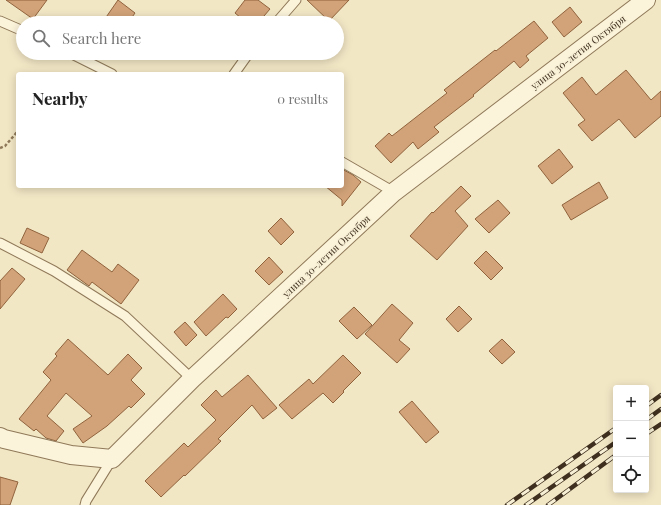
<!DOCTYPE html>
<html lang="en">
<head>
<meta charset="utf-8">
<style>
	:root { --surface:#fff; --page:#f2f2f2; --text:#222; --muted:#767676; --line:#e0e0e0 }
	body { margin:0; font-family:"Playfair Display",serif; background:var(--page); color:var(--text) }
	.controls { position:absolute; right:12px; bottom:12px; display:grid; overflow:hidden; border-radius:4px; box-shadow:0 2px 10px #0003 }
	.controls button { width:36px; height:36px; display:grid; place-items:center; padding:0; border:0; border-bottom:1px solid var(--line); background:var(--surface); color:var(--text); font:20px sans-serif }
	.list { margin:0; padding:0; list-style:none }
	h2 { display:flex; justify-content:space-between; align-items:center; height:52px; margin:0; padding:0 16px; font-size:17px }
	h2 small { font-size:13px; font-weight:400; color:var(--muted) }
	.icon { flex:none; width:22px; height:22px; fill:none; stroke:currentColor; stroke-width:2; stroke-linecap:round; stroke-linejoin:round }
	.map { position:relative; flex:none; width:661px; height:505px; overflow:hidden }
	.search { position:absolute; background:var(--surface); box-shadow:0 2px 10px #0003; left:16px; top:16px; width:328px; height:44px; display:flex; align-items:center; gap:10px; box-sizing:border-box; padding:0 14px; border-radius:22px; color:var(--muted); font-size:15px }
	.panel { position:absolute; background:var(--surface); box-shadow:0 2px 10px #0003; left:16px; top:72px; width:328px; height:116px; border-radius:4px }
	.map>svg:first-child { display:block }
	.building { fill:#d2a379; stroke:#90633d }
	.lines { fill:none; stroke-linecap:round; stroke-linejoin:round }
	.lane-casing { stroke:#8f7959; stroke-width:11 }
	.street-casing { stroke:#8f7959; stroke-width:20 }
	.path { stroke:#8f7959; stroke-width:2.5; stroke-dasharray:3 2; stroke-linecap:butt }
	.lane { stroke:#fbf3da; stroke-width:9 }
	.street { stroke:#fbf3da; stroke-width:18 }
	.rail-casing { stroke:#3e2f1e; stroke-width:4.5 }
	.rail { stroke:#f8f0d6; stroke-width:3; stroke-dasharray:9; stroke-linecap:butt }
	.labels { text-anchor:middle; stroke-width:3; stroke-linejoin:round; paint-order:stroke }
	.street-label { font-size:10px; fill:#3e2f1e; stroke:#f8f0d6 }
</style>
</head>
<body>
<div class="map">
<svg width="661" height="505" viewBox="0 0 661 505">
	<rect width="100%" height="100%" fill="#f2e7c5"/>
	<path class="building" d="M6,0H47L33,19Z
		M118,0L135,13L128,23H102Z
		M245,0H258L270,9L258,23H247L235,13Z
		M307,0H349L329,21Z
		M570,7L582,22L564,37L552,22Z
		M534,21L548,38L526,56L529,60L520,68L514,61L473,95L474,96L434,127L439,132L418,149L413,142L391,163L375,146L389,133L392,136L447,93L444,90L495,50L496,51Z
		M626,70L651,100L661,91V116L635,138L619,119L592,141L578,125L585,120L563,93L582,77L596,95Z
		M559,149L573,167L552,184L538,166Z
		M342,169L353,175L361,182L342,206V200L325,186H342Z
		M599,182L608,198L571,220L562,205Z
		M461,186L471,196L455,211L468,226L437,260L410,236L432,212L433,213Z
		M498,200L510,213L489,233L475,219Z
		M281,218L294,232L281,245L268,231Z
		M27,228L49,238L42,253L20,243Z
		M82,250L112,272L118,264L139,280L121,304L92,282L89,286L67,270Z
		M486,251L503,268L491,280L474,263Z
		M269,257L283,272L269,285L255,271Z
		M12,268L25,279L0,309V281Z
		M223,294L237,309L228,318L226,317L206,336L194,322Z
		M392,304L413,323L399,340L410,349L397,363L365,334Z
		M459,306L472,319L458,332L446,319Z
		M354,307L372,325L357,339L339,321Z
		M185,322L197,335L186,346L174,332Z
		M68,339L108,375L128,354L142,368L131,380L145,394L131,408L129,406L107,426L83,443L73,429L92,416L66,393L47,416L64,431L56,441L46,438L36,429L34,431L19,419L51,380L43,372L57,356L55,354Z
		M502,339L515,352L502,364L489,351Z
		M343,355L361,373L343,391L344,392L333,403L323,393L292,419L279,405L309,379L313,384Z
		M248,375L277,408L263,419L252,405L218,439L221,441L185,476L184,475L161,497L145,481L184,443L188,447L216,420L201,405L216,390L222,397Z
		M412,401L439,432L426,443L399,412Z
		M0,477L18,482L10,505H0Z"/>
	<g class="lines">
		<defs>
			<path id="lane" d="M0,21L23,31
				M276,23L296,0
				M70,53L112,74
				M234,74L249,53
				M342,162L394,192
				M0,243L54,271L125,316L192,379
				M85,505L86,501L112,459"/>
			<path id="street" d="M0,437L4,439L71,455L112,459L192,379L394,192L646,0"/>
		</defs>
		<use href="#lane" class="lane-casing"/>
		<use href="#street" class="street-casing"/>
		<path class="path" d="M0,148L5,146L18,131"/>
		<use href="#lane" class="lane"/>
		<use href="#street" class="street"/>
		<defs>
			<path id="rail" d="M646,406L661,395
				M646,420L661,409
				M646,434L661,424
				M507,505L616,428
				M526,505L616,442
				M548,505L616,455"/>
		</defs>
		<use href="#rail" class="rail-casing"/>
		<use href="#rail" class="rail"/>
	</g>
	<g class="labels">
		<g class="street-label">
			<text transform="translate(578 52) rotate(-37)" y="4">улица 30-летия Октября</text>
			<text transform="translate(326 256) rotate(-43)" y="4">улица 30-летия Октября</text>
		</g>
	</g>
</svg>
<div class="controls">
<button>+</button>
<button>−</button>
<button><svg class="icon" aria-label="locate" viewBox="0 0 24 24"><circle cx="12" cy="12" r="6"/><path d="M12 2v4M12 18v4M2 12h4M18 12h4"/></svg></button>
</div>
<div class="search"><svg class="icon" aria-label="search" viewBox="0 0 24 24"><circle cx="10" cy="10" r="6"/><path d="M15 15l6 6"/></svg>Search here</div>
<section class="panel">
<h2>Nearby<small>0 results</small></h2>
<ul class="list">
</ul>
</section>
</div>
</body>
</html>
